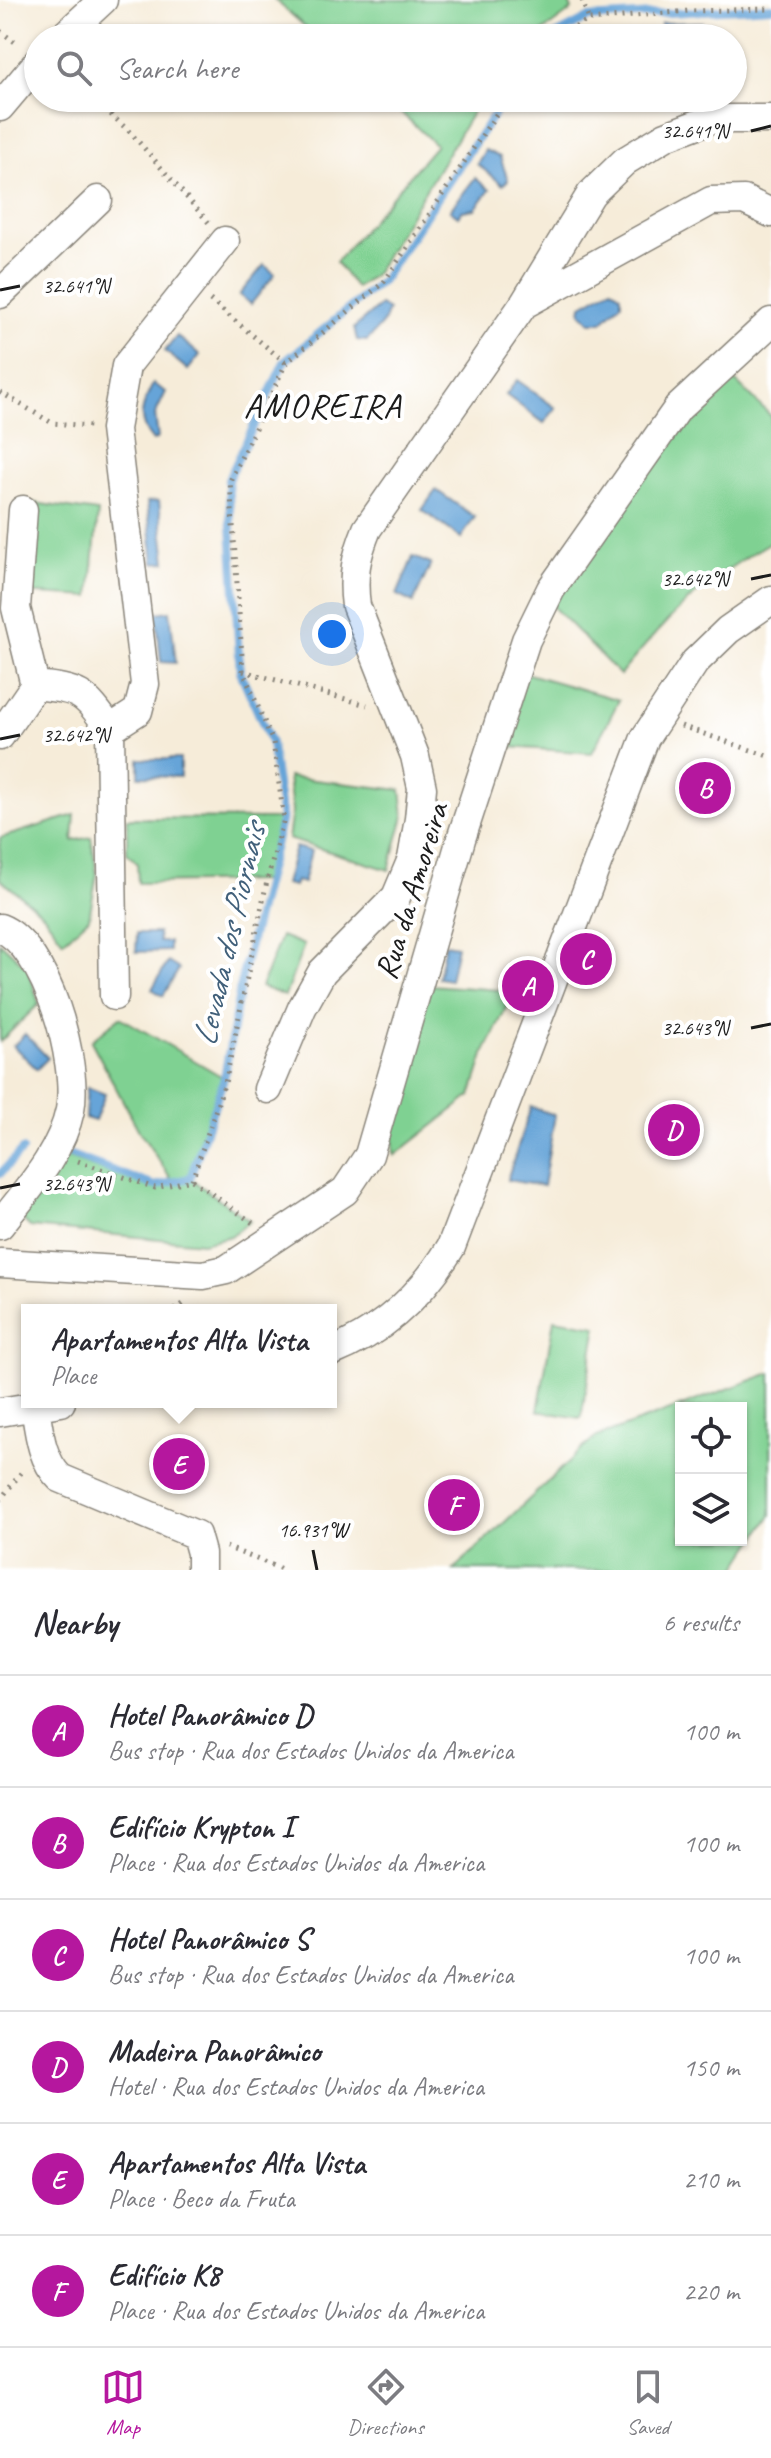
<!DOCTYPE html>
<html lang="en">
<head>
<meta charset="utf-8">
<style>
	:root { --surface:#fff; --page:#f2f2f3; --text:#2b2b33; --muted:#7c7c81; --line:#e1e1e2; --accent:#b5179e }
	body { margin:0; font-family:Caveat,sans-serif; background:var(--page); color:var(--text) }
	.controls { position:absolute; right:24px; bottom:24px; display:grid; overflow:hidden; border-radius:0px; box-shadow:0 2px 6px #0004 }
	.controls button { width:72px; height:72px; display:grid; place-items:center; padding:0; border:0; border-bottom:2px solid var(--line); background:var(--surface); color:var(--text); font:40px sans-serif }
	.you { position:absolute; left:332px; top:634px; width:28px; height:28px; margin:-20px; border:6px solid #fff; border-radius:50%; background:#1a73e8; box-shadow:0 0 0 12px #1a73e833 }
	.badge { display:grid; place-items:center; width:52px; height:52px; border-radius:50%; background:var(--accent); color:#fff; font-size:26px; font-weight:700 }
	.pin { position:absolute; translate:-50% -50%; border:4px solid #fff; box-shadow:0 2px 8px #0006 }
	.popup { position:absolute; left:21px; top:1304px; width:316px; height:104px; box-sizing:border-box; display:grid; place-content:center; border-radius:0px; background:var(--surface); filter:drop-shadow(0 2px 6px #0005); font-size:26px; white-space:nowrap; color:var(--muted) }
	.popup b { font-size:30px; color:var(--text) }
	.popup::after { content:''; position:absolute; left:50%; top:100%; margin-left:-16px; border:16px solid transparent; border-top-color:var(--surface) }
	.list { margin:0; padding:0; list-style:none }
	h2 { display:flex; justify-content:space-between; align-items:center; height:104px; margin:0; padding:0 32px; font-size:34px }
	h2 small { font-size:26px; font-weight:400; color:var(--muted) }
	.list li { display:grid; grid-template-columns:52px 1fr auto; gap:24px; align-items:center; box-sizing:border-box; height:112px; padding:0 32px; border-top:2px solid var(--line) }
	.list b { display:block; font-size:30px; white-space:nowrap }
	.list p { margin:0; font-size:26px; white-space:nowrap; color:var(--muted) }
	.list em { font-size:26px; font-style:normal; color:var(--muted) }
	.icon { flex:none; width:44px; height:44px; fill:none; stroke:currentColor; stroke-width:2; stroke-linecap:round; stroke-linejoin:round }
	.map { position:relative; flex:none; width:771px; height:1570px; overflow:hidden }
	.search { position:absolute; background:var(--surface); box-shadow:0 2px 6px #0004; left:24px; right:24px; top:24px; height:88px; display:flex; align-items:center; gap:20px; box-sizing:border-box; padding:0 28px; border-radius:44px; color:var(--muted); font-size:30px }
	.sheet { height:776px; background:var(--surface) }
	nav { display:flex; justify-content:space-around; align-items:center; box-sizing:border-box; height:112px; border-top:2px solid var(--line); background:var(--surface); font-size:22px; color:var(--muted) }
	nav a { display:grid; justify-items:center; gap:4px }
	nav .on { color:var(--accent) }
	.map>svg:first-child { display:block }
	.green { fill:#7fd192; stroke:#4e7657; stroke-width:2; fill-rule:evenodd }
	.water { fill:#66a4d8; stroke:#41607a; stroke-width:2 }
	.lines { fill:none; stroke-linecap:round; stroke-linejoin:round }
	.stream { stroke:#66a4d8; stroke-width:8 }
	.minor-casing { stroke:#89847a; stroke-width:31 }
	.path { stroke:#89847a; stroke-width:5; stroke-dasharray:2 6; stroke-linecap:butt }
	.minor { stroke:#fff; stroke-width:28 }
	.ticks { fill:none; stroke:#1c1c1c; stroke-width:3 }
	.labels { text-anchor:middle; stroke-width:8; stroke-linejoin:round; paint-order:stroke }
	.street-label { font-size:32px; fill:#1c1c1c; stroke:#fff }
	.neighbourhood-label { font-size:34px; letter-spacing:2px; fill:#1c1c1c; stroke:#fff }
	.water-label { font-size:34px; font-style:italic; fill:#41607a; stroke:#fff }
	.ticks-label { font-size:20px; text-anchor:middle; fill:#1c1c1c; stroke:#fff; stroke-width:8; stroke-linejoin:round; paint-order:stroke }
</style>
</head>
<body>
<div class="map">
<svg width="771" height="1570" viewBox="0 0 771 1570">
	<rect width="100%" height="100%" fill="#fff"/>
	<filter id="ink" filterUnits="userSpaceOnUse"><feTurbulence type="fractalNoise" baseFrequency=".0125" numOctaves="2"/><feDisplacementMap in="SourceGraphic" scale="16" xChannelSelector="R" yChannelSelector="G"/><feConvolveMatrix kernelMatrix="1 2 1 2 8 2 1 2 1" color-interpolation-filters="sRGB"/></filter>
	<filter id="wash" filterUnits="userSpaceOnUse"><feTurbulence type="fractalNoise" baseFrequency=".006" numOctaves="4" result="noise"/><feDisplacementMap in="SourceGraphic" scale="32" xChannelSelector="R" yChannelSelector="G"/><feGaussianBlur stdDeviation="1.8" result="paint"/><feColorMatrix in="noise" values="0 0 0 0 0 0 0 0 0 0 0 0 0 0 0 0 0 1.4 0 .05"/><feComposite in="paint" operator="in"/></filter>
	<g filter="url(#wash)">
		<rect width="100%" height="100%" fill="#f6ecd9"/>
		<path class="green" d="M275,0H568L572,10L534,38H318Z
			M385,98H481L375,274L356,288L336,262L436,145Z
			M727,373L771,416V542C701,583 670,614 620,675L551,605L634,487Z
			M34,503L98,512L90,597L22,593Z
			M525,673L619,700L592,753L496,746Z
			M288,777L401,790L404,816L389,870L288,839L292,811Z
			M75,815L73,841L91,837L97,874L89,918L63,941L43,914L0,879V838Z
			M127,818L284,819L267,881L138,883L137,863L127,853Z
			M281,936L304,945L285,996L261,987Z
			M0,942L28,968L39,1004L0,1042Z
			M430,985L514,991L485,1052L471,1096L394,1156L391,1104Z
			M120,1017L226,1079L192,1180L250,1221L231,1236L202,1243L30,1227L19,1216L63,1156L154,1188L174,1183L139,1131L91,1041Z
			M554,1319L597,1326L581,1418L538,1411Z
			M771,1373V1515L735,1570H454L594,1438ZM681,1408H741V1540H681Z"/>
		<path class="water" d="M702,22V33L660,38L661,23Z
			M485,150L500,157L508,180L503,185L477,164Z
			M475,178L490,190L475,209L462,211L458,216L450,210Z
			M264,265L275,274L251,304L239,295Z
			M612,288L621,295V303L602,322H590L581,313L582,305Z
			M380,305L388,310L383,323L367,341L357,340L354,328Z
			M177,336L200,355L188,370L165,351Z
			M517,380L556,408L544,423L506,395Z
			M153,384L166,392L155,415L158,438L153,441C135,421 142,405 153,384Z
			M436,490L475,517L461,538L422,510Z
			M159,501L166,562L154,563L147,502Z
			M413,557L431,564L413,603L397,595Z
			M170,611L176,663L161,662L156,613Z
			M139,759H180V777L139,776Z
			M295,847L311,851L303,883L296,881L294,886L285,884Z
			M137,933H158L159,942H169V951L136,952Z
			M445,944L457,946L450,980L438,978Z
			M168,962L179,969L163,996L152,989Z
			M25,1034L48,1058L37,1069L13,1046Z
			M87,1087L105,1094L95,1121L85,1118Z
			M531,1107L555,1115L543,1186L507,1180Z"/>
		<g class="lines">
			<path class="stream" d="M550,38L588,18L771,7
				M68,1154L155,1186L190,1178L224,1078L242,976L282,818L271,743L240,672L228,480L284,362L382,281L505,98
				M0,1174L22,1150"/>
		</g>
	</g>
	<g filter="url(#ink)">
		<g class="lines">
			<defs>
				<path id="minor" d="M62,38L103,0
					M0,107L38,62
					M0,294L98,200
					M528,302L711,201L744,200L771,213
					M23,510L16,608L35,685
					M35,685C81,690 83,691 110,729L114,996
					M110,729L138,711L145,684L115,429L126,366L225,241
					M0,736L35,685
					M0,928C47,946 79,1063 70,1110C61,1154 27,1190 0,1225
					M268,1089L302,1008L322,972L396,897L412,859L419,819L422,788L415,756L356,606C352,576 356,556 367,529L524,304L591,194L625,161L666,136L711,119H771
					M0,1263L203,1275L226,1270L345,1191L369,1155L461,839L526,640L551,589L678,408L771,322
					M331,1352C384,1331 422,1295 451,1247L645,738L695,662L728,630L771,600
					M35,1406C39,1432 41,1459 60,1478L196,1535L201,1553V1570
					M0,1412L61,1402"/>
			</defs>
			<use href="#minor" class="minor-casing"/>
			<path class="path" d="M582,0L589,20
				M0,31L19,45
				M554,38L589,20L689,11L771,9
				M93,98L131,133L209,223
				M210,300L286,363
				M0,392L52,423L90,426
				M243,671L367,705
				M681,726L771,757
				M78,1161L155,1188L192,1180
				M192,1180L226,1079L267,881L284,819L273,742L243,671L230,481L286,363L384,282L507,98
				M192,1180L253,1223
				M175,1310L187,1301
				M0,1500L24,1469
				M226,1547L284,1570"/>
			<use href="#minor" class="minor"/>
		</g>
	</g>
	<path class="ticks" d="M751,131L771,126M0,290L20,286M751,579L771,575M0,739L20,735M751,1028L771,1024M0,1188L20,1184M313,1550L317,1570"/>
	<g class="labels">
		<g class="street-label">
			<text transform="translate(411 891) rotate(-73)" y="11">Rua da Amoreira</text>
		</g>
		<g class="neighbourhood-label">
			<text x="323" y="417">AMOREIRA</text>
		</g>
		<g class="water-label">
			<text transform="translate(228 935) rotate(-77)" y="12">Levada dos Piornais</text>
		</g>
	</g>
	<g class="ticks-label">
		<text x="695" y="138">32.641°N</text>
		<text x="76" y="293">32.641°N</text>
		<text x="695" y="586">32.642°N</text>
		<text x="76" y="742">32.642°N</text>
		<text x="695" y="1035">32.643°N</text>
		<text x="76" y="1191">32.643°N</text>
		<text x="313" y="1537">16.931°W</text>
	</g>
</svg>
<div class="controls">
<button><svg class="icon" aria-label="locate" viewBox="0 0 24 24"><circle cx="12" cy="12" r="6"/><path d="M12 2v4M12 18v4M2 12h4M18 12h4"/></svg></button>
<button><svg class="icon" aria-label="layers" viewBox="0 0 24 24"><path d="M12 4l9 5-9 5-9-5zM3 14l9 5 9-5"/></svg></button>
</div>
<div class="you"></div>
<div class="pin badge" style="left:528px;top:986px">A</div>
<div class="pin badge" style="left:705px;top:788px">B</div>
<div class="pin badge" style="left:586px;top:959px">C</div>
<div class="pin badge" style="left:674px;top:1130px">D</div>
<div class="pin badge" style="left:179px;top:1464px">E</div>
<div class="popup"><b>Apartamentos Alta Vista</b>Place</div>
<div class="pin badge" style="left:454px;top:1505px">F</div>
<div class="search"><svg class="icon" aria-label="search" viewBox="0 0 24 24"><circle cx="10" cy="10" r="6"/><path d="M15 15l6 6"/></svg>Search here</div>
</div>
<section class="sheet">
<h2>Nearby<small>6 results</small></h2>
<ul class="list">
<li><span class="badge">A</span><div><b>Hotel Panorâmico D</b><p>Bus stop · Rua dos Estados Unidos da America</p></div><em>100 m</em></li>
<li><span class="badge">B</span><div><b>Edifício Krypton I</b><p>Place · Rua dos Estados Unidos da America</p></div><em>100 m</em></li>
<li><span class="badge">C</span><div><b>Hotel Panorâmico S</b><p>Bus stop · Rua dos Estados Unidos da America</p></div><em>100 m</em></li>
<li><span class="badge">D</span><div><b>Madeira Panorâmico</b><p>Hotel · Rua dos Estados Unidos da America</p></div><em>150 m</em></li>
<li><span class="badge">E</span><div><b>Apartamentos Alta Vista</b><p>Place · Beco da Fruta</p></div><em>210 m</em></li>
<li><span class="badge">F</span><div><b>Edifício K8</b><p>Place · Rua dos Estados Unidos da America</p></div><em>220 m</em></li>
</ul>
</section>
<nav>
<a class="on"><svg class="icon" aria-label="map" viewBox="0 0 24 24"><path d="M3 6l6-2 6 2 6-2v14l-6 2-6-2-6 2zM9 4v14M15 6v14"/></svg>Map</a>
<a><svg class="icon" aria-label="directions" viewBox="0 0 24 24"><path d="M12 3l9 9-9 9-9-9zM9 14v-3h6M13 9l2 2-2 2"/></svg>Directions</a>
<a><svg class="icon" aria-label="saved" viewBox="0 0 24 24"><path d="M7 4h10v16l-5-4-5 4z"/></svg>Saved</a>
</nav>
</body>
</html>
